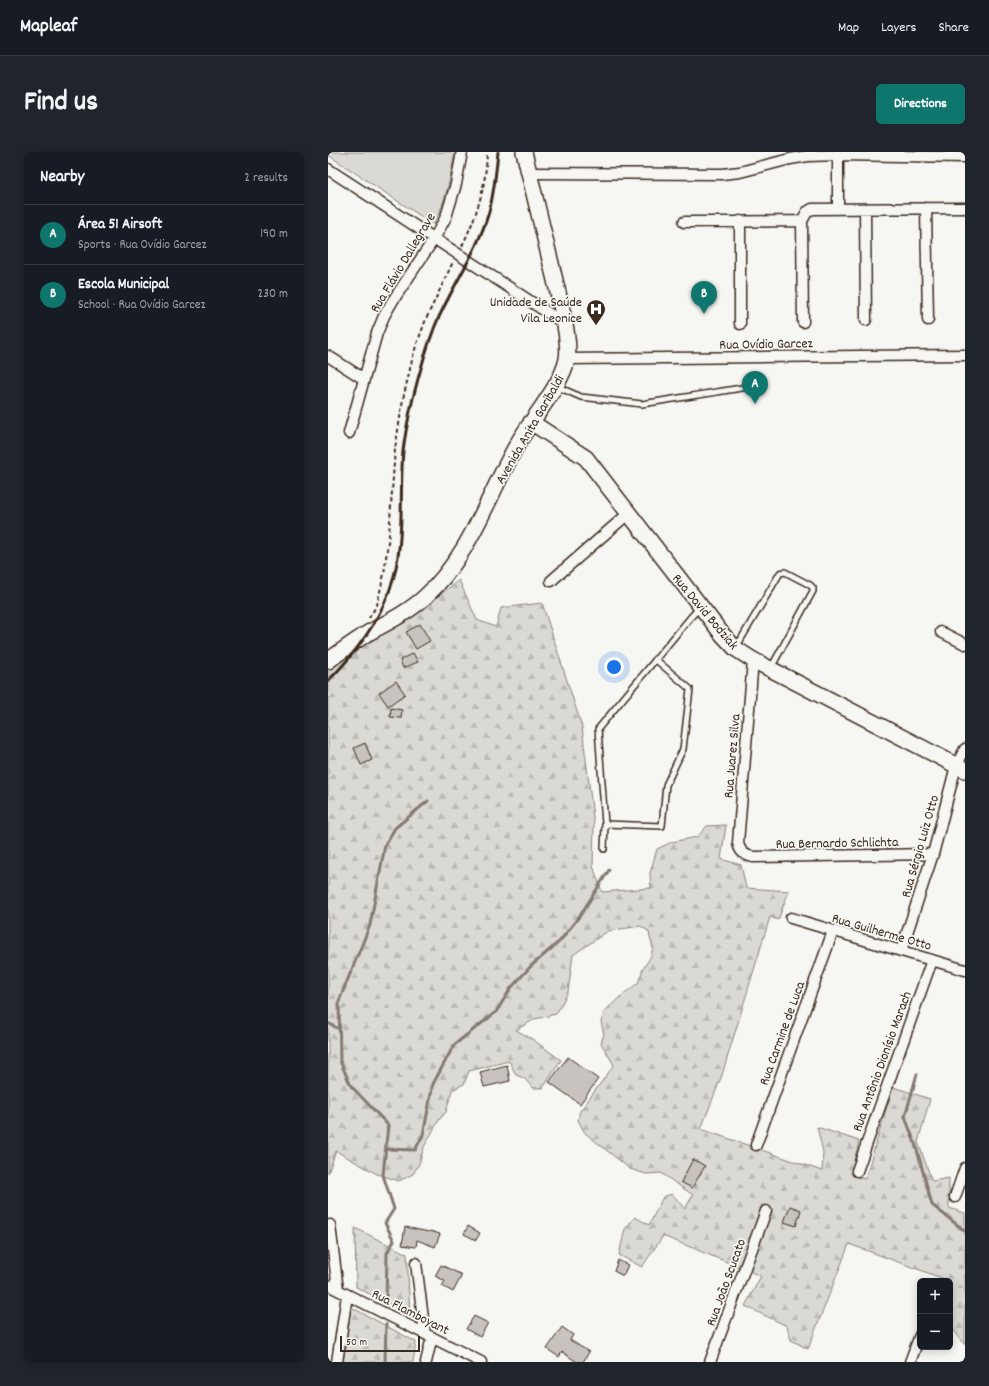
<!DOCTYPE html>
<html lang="en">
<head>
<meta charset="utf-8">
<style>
	:root { --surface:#171b24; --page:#20242c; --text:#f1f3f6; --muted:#9ea1a6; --line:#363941; --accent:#0f766e }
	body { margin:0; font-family:Dekko,sans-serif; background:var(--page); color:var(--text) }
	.controls { position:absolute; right:12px; bottom:12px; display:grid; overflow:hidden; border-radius:6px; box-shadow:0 2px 10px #0003 }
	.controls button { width:36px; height:36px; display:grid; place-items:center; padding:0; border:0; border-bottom:1px solid var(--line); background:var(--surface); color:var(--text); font:20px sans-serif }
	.scale { position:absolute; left:12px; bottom:10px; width:80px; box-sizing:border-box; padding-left:4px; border:2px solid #3b2a1e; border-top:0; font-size:11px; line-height:14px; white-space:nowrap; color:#3b2a1e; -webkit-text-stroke:3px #f6f6f2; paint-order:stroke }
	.you { position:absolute; left:286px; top:515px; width:14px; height:14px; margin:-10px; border:3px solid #fff; border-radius:50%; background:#1a73e8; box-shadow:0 0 0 6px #1a73e833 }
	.badge { display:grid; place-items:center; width:26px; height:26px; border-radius:50%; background:var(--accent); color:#fff; font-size:13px; font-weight:700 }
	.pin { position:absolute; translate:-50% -33px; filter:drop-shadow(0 1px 2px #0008) }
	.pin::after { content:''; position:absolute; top:21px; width:14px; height:12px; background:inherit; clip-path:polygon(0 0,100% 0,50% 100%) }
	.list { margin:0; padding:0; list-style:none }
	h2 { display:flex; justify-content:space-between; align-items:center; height:52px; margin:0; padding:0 16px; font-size:17px }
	h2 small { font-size:13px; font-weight:400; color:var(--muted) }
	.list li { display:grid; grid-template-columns:26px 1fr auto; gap:12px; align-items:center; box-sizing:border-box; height:60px; padding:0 16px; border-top:1px solid var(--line) }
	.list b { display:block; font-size:15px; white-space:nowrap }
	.list p { margin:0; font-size:13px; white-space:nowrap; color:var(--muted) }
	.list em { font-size:13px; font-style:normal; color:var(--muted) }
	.map { position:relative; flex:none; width:637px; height:1210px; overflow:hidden; border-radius:6px }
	header { display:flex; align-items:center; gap:24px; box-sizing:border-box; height:56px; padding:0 20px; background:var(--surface); border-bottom:1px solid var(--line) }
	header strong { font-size:19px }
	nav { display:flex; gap:22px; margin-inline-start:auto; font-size:14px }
	.intro { display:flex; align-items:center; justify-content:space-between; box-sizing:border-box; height:96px; padding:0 24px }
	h1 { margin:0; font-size:28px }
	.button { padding:10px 18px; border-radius:6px; background:var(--accent); color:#fff; font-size:14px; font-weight:700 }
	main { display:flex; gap:24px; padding:0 24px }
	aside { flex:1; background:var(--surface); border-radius:6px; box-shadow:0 2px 10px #0003 }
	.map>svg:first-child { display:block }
	.forest { fill:url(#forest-firs); stroke:#8a8278 }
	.green { fill:#dad9d3; stroke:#8a8278 }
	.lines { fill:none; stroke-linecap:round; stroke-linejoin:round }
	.stream { stroke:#857a71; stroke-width:3 }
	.building { fill:#c8c3be; stroke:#3b2a1e }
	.lane-casing { stroke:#3b2a1e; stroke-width:8 }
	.street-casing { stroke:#3b2a1e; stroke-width:13 }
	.secondary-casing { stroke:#3b2a1e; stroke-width:18 }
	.path { stroke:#3b2a1e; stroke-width:2; stroke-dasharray:4 3; stroke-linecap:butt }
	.lane { stroke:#f6f6f2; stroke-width:5 }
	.street { stroke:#f6f6f2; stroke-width:10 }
	.secondary { stroke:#f6f6f2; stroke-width:15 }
	.rail { stroke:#3b2a1e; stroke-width:3 }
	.labels { text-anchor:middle; stroke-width:3.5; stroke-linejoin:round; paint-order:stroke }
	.street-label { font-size:14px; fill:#3b2a1e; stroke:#f6f6f2 }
	.poi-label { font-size:14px; fill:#3b2a1e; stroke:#f6f6f2; text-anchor:end }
</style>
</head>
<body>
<header>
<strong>Mapleaf</strong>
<nav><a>Map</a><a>Layers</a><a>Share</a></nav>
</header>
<div class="intro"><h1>Find us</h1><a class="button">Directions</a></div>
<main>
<aside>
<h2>Nearby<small>2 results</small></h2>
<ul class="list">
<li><span class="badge">A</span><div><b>Área 51 Airsoft</b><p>Sports · Rua Ovídio Garcez</p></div><em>190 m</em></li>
<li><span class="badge">B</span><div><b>Escola Municipal</b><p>School · Rua Ovídio Garcez</p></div><em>230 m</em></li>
</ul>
</aside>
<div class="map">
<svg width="637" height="1210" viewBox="0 0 637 1210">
	<defs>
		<pattern id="forest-firs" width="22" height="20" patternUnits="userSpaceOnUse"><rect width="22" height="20" fill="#dad9d3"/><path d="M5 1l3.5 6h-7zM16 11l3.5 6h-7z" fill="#bcbab5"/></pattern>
	</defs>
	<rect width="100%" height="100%" fill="#f6f6f2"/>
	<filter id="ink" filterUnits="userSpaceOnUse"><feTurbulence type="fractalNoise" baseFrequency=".025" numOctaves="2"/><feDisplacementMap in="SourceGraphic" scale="8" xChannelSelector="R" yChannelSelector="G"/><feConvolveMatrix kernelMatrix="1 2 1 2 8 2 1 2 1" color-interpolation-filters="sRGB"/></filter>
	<g filter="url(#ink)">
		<path class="forest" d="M131,428L149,468L168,475L173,456L214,451L254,575L266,673L265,714L274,740L323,736L322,721L329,697L344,690L369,685L379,674L398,673L393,707L413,713L418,736L461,739L450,768L442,765L394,923L373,977L494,1019L495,1000L489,975L531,989L523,1022L537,1027L565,935L602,947L590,990L604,1029L621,1026V1056L637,1061V1193L622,1173V1129L521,1092L480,1197L463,1188L459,1174L417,1154L433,1124L335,1084L314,1115L291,1103L297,1077L307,1065L321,1073L335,1045L344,1042L357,1057L365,1043L333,1021L318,1022L302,1017L257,981L250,968L252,959L286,913L273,891L276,882L273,870L276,860L294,843L310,831L315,817L323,804L325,795L322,786L321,780L313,774L280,779L245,803L240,840L228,862L207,867L188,878L204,887L233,908L215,936H205L196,926L188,923L181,909L141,919L136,932L124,938L118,960L111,968L96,995L91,1012L85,1022L71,1029L49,1022L8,999L0,1021V520C28,494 62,476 94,455C107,447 119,437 131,428Z
			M27,1076L79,1102L82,1163L28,1135Z
			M23,1155L88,1190L85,1210H15Z"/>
		<path class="green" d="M0,0H127C122,28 118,47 106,73L0,3Z"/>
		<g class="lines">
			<path class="stream" d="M0,871L11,877
				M589,922L577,965L588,994L604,1053L637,1079
				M58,997L87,998L95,983L105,932L126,893L168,860L183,836L203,814L232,789L253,762L281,718
				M58,1153L59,1101L66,1089L57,1071L66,1057L55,1023L60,973L23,934L12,909L11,849L42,773L57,693L67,676L100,649
				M57,1210L58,1172"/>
		</g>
		<path class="building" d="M92,472L102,489L88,497L78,480Z
			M85,501L90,510L75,516L72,508Z
			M68,529L77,542L60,554L51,541Z
			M63,556L74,558L73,566L62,565Z
			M37,591L44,608L33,613L26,596Z
			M240,905L270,927L252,952L221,930Z
			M179,913L182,929L156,935L152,920Z
			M365,1007L377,1014L364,1036L353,1030Z
			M462,1054L473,1058L468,1074L456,1070Z
			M140,1074L152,1081L148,1088L136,1082Z
			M77,1075L101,1080L102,1079L112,1082L107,1095L89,1088L88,1095L74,1093Z
			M290,1108L300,1113L295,1124L286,1119Z
			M113,1113L134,1123L125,1140L114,1134L117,1129L107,1124Z
			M146,1164L160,1171L152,1185L138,1177Z
			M234,1175L245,1183L242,1188L261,1200L255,1210H249L234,1200L231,1205L219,1197Z"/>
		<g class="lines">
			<defs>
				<path id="lane" d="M230,235L253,245L314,252L426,234
					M409,494L452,421L457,420L482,433L485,436V439L443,516
					M277,672L334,674L338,633L355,597L362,537L327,507
					M276,697L277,672L270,577L362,466L372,455"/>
				<path id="street" d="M0,17L237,172
					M202,21L394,22L412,20L462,7L480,4L510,3L637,5
					M598,56L600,168
					M510,57V3
					M537,57L538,168
					M412,69V172
					M474,69L475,170
					M356,70L474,69L479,60L484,57L637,56
					M0,204L36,227
					M239,207L637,203
					M21,281L49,181L56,164L64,150L106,87L118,65L128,32L134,0
					M223,429L301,361
					M613,480L637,492
					M425,508L410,691C412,700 416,703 425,705L605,702
					M463,766L637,818
					M573,799L605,702L628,614L637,597
					M428,993L505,779
					M529,1019L604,808
					M627,1045L637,1016
					M2,1073L10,1138
					M88,1111L97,1182
					M0,1133L153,1210
					M9,1210L19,1143
					M98,1210L104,1185
					M382,1210L438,1059
					M582,1210L592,1183"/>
				<path id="secondary" d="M203,270L258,306L394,482L408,497L425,508L637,618
					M0,509C13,499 26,490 40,481C60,470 81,460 98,444C143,402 160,343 190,291C203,268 235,231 239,207C242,191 236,169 233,153L196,0"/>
			</defs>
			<use href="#lane" class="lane-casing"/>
			<use href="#street" class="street-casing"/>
			<use href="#secondary" class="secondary-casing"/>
			<path class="path" d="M134,94C149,63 158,35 159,0
				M41,466L49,453L56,422L61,382L67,297L75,247L86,200L98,167L125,110"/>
			<use href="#lane" class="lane"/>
			<use href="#street" class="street"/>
			<use href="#secondary" class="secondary"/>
			<path class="rail" d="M0,529C26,503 48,474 61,440C78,396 71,346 75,299C77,282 81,263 85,246C91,222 98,197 107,174C123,136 148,102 160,63C166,44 168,20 170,0"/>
		</g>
	</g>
	<defs>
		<symbol id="hospital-pin" viewBox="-11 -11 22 30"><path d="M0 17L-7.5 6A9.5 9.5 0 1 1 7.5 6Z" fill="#3b2a1e" stroke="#f6f6f2"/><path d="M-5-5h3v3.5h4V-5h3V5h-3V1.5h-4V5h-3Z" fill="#fff"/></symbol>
	</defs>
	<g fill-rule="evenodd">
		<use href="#hospital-pin" x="257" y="146" width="22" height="30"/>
	</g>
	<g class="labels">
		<g class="street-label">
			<text transform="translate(74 110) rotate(-59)" y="5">Rua Flávio Dallegrave</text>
			<text transform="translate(438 191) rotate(-1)" y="5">Rua Ovídio Garcez</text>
			<text transform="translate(201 277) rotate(-60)" y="5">Avenida Anita Garibaldi</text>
			<text transform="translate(378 459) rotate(50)" y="5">Rua David Bodziak</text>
			<text transform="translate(403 604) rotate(-85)" y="5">Rua Juarez Silva</text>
			<text transform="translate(509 690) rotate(-1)" y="5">Rua Bernardo Schlichta</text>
			<text transform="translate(591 694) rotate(-74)" y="5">Rua Sérgio Luiz Otto</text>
			<text transform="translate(554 779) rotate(16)" y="5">Rua Guilherme Otto</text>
			<text transform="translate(453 881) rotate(-70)" y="5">Rua Carmine de Luca</text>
			<text transform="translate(553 909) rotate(-70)" y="5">Rua Antônio Dionísio Marach</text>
			<text transform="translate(397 1130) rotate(-70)" y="5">Rua João Scucato</text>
			<text transform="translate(83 1159) rotate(27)" y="5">Rua Flamboyant</text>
		</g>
		<g class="poi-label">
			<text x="254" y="154">Unidade de Saúde<tspan x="254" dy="16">Vila Leonice</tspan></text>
		</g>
	</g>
</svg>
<div class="controls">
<button>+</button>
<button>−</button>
</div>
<div class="scale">50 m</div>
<div class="you"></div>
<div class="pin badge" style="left:427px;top:252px">A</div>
<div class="pin badge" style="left:376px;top:162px">B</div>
</div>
</main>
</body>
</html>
